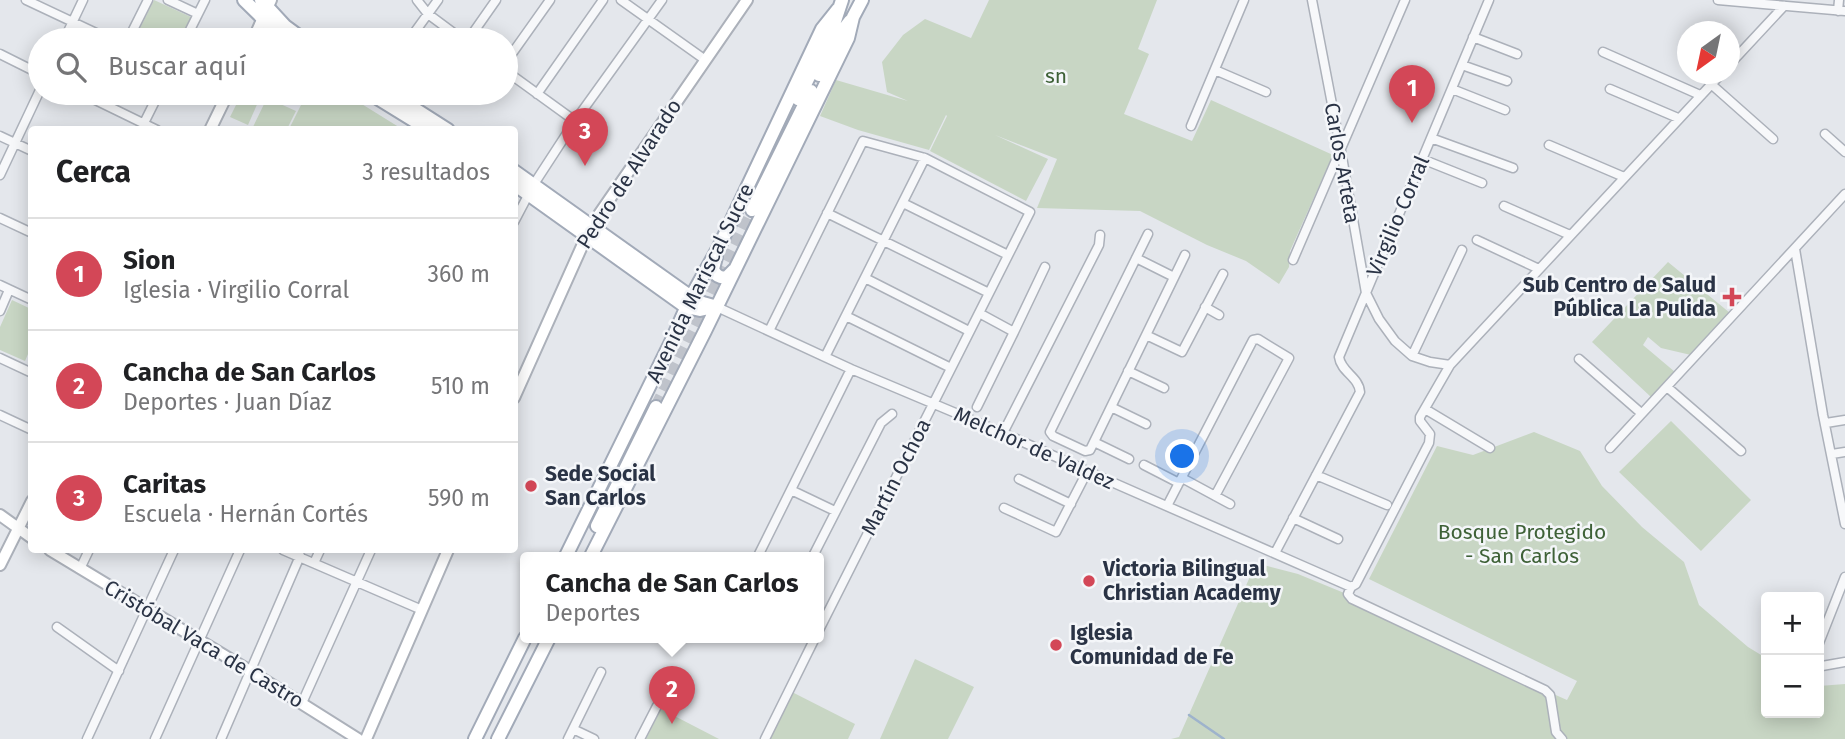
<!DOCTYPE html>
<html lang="es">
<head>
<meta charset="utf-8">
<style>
	:root { --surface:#fff; --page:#f2f2f2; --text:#202124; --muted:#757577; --line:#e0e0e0; --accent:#d34757 }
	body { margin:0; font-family:"Fira Sans",sans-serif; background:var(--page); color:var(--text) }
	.controls { position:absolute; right:21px; bottom:21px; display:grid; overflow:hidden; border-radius:7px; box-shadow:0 4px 18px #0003 }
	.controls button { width:63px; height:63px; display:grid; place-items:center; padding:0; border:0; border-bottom:2px solid var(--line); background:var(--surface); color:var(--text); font:35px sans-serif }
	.compass { position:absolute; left:1677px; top:21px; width:63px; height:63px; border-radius:50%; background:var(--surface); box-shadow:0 4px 18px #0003; rotate:213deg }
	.you { position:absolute; left:1183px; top:457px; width:24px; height:24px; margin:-18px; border:5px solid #fff; border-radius:50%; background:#1a73e8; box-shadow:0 0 0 10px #1a73e833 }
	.badge { display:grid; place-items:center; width:46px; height:46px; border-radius:50%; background:var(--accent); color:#fff; font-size:23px; font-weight:700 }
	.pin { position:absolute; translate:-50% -58px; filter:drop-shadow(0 2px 4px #0008) }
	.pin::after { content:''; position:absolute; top:37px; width:24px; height:21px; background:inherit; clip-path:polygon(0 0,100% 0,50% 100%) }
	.popup { position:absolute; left:520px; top:552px; width:304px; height:91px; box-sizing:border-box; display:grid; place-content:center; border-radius:7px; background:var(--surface); filter:drop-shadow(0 2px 5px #0005); font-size:23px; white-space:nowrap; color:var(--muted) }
	.popup b { font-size:26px; color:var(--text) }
	.popup::after { content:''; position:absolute; left:50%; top:100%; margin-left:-14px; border:14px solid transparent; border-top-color:var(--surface) }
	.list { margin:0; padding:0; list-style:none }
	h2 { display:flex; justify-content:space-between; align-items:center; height:91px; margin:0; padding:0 28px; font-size:30px }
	h2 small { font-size:23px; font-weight:400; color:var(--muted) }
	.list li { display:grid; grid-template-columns:46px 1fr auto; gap:21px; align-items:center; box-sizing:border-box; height:112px; padding:0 28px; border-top:2px solid var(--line) }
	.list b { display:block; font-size:26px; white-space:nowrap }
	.list p { margin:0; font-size:23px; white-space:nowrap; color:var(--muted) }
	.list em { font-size:23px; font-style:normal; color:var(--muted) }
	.icon { flex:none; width:38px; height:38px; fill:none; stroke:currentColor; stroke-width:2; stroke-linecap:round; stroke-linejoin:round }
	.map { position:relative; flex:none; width:1845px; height:739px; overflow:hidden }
	.search { position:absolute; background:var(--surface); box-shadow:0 4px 18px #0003; left:28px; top:28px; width:490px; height:77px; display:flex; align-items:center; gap:18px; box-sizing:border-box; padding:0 24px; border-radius:38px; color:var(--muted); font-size:26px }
	.panel { position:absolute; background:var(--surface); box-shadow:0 4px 18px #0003; left:28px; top:126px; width:490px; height:427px; border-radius:7px }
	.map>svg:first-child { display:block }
	.green { fill:#c8d6c4 }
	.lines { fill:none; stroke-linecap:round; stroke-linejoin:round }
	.stream { stroke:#9eb3cc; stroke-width:2.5 }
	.primary-tunnel { stroke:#bfc3cb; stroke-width:12; stroke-dasharray:12 6; stroke-linecap:butt }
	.street-casing { stroke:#acb1ba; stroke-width:11 }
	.secondary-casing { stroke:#acb1ba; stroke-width:14 }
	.primary-casing { stroke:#a2aab8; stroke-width:16 }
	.street { stroke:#f7f8fa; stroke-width:8 }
	.secondary { stroke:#fff; stroke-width:10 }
	.primary { stroke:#fff; stroke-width:12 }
	.poi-dot { fill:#d34757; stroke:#f4f6f9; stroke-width:2.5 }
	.labels { text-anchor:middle; stroke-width:5; stroke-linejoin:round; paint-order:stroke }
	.park-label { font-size:21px; fill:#3e6137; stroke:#f4f6f9 }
	.street-label { font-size:21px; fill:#2a3345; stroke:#f4f6f9 }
	.poi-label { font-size:21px; font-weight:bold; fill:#2a3345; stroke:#f4f6f9; text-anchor:start }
</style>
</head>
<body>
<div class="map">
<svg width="1845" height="739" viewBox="0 0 1845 739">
	<rect width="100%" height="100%" fill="#e4e7ec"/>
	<path class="green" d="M154,0L191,17L179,40H134Z
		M989,0H1157L1138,49L1149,54L1124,114L1192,141L1211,100L1333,155L1290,251L1289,267L1279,284L1246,261L1207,245L1140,211L1037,208L1057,159L995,135L1048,159L1026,201L930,151L947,116L946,115L929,150L858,130L820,116L836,80L908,101L887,92L882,62L903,35L925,19L971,38Z
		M242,93L259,100L248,125L230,117Z
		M307,93H344L402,129H289Z
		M267,98L296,111L287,129H252Z
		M1668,262L1730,313L1691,355L1661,348L1648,337L1643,345L1675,372L1651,397L1592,342Z
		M12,300L31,309V347L25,361L0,350V327Z
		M1671,421L1751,500L1701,551L1619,472Z
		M1534,432L1580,451L1602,486L1642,527L1684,562L1699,605L1748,647L1766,658V713H1819V686L1845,684V739H1171L1179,737L1256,563L1298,574L1371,604L1468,656L1567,700L1577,681L1369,579L1437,446L1473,455Z
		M915,659L974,687L948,739H880Z
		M790,691L855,724L848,739H767Z
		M661,709L719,739H646Z"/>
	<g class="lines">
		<path class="stream" d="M1189,715L1224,739"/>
		<path class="primary-tunnel" d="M656,407L752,210"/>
		<defs>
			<path id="street" d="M26,0L111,40
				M168,0L198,14
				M417,0L428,14L463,40
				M621,0L704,59
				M1312,0L1341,151L1366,293L1379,319L1395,341L1412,356L1430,362L1450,365
				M1718,0L1845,11
				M1838,11L1839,0
				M1473,37L1517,54
				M64,40L83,0
				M128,40L148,0
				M185,40L205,0
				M409,40L438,0
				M468,40L496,0
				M1603,52L1700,95
				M0,54L40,74
				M506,62L550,0
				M1730,64L1784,6
				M1462,65L1507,81
				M1215,70L1266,92
				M506,71L575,121
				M1711,84L1773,139
				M1452,89L1505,110
				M1610,89L1678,118
				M81,93L157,130
				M537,94L603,0
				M144,123L159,93
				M1191,126L1244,0
				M1825,134L1845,152
				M0,136L32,151
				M1431,138L1513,168
				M1549,145L1624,177
				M1422,159L1482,183
				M0,175L40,90
				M903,203L1008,255
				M1504,206L1570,235
				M827,213L989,293
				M0,218L32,233
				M514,222L534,184L575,121L662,0
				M1148,234L1050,432L1053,436L1085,451L1090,450L1185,255
				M1477,240L1539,269
				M1795,249L1823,415L1845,524
				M1136,258L1174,277
				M1293,260L1405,0
				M865,278L969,331
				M0,285L32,300
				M717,307L851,369L1003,433L1114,483L1351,587
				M1205,307L1219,315
				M0,311L9,290
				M979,313L1014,332L1045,267
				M846,316L951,368
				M769,331L863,141L925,158L1030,212L819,630
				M1146,335L1182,352L1223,274
				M1412,356L1462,250
				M825,357L925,158
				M0,358L32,373
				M1579,359L1641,413
				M1128,371L1164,388
				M1667,387L1741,451
				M977,407L1014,332
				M1111,407L1146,424
				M1425,409L1490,448
				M0,415L32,430
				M1826,423L1845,420
				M1003,433L1099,245L1100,235
				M1094,442L1129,459
				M1610,448L1845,194
				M1832,454L1845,452
				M1144,465L1179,483
				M1316,475L1387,505
				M1182,478L1230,504
				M1019,479L1071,504
				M791,490L835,511
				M1167,506L1253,340L1258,339L1289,358L1215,496
				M1004,508L1056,532L1087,472
				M1293,518L1338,539
				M283,550L422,610
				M1275,553L1360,392C1359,377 1341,372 1339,357L1489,0
				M757,558L851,369
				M812,558L881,423L892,414
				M314,563L320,550
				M80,569L89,550
				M1351,587L1356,584L1429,443L1430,434L1420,421V417L1450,365L1721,74
				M1351,587L1348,594L1352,599L1545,690L1550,695L1551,700L1556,732L1562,739
				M57,627L119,671
				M1819,643L1845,577
				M1819,664L1822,666L1845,662
				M302,703L371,550
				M573,729L594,739
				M87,739L174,550
				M155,739L240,550
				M221,739L300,556
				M568,739L601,672
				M640,739L657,706
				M765,739L815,638"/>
			<path id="secondary" d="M253,40L271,0
				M210,130L228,93
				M514,398L591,226L747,0
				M0,515L32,538
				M50,550L250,671L358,739
				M0,565L32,501
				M366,739L448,550"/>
			<path id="primary" d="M244,0L285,40
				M261,0L285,26L304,40
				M819,75L840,34L850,21
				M369,93L429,130
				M390,93L448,130
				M798,99L832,30L842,0
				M514,171L691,297L703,303L717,307
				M514,184L686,307L700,310L714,307
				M752,210L811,91
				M716,257L713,269C715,275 720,279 727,277L734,270
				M597,526L656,407
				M565,558L672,340L691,297L719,247L822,29L838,9
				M590,558L705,331L848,38L853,17L862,0
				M475,739L525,638
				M498,739L549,638"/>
		</defs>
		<use href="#street" class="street-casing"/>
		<use href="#secondary" class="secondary-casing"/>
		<use href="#primary" class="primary-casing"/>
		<use href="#street" class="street"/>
		<use href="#secondary" class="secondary"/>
		<use href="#primary" class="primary"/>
	</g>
	<g class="poi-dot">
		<path d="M1728.5 286.5h7v7h7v7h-7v7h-7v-7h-7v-7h7z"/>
		<circle cx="531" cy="486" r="7"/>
		<circle cx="1089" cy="581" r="7"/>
		<circle cx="1056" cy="645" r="7"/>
	</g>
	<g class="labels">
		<g class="park-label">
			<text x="1056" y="83">sn</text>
			<text x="1522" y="539">Bosque Protegido<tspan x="1522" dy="24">- San Carlos</tspan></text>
		</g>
		<g class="street-label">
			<text transform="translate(1342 163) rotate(80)" y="7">Carlos Arteta</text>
			<text transform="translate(629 174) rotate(-57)" y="7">Pedro de Alvarado</text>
			<text transform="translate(1398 216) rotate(-67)" y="7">Virgilio Corral</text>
			<text transform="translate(700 283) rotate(-64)" y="7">Avenida Mariscal Sucre</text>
			<text transform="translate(1034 448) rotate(24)" y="7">Melchor de Valdez</text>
			<text transform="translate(896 477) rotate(-63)" y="7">Martín Ochoa</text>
			<text transform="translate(204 644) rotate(31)" y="7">Cristóbal Vaca de Castro</text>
		</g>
		<g class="poi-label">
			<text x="1716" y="292" text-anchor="end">Sub Centro de Salud<tspan x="1716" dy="24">Pública La Pulida</tspan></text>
			<text x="545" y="481">Sede Social<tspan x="545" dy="24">San Carlos</tspan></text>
			<text x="1103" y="576">Victoria Bilingual<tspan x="1103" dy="24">Christian Academy</tspan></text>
			<text x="1070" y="640">Iglesia<tspan x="1070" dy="24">Comunidad de Fe</tspan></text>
		</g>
	</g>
</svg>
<div class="controls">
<button>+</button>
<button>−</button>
</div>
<svg class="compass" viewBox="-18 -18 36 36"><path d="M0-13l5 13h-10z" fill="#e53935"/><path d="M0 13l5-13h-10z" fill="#757577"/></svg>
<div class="you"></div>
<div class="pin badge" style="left:1412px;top:123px">1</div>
<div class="pin badge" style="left:672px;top:724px">2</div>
<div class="popup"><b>Cancha de San Carlos</b>Deportes</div>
<div class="pin badge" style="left:585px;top:166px">3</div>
<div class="search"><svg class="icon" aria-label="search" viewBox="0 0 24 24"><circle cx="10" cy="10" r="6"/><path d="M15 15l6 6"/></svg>Buscar aquí</div>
<section class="panel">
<h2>Cerca<small>3 resultados</small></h2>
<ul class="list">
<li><span class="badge">1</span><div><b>Sion</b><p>Iglesia · Virgilio Corral</p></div><em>360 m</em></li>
<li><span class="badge">2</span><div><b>Cancha de San Carlos</b><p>Deportes · Juan Díaz</p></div><em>510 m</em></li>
<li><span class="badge">3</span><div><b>Caritas</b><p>Escuela · Hernán Cortés</p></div><em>590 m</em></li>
</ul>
</section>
</div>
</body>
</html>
